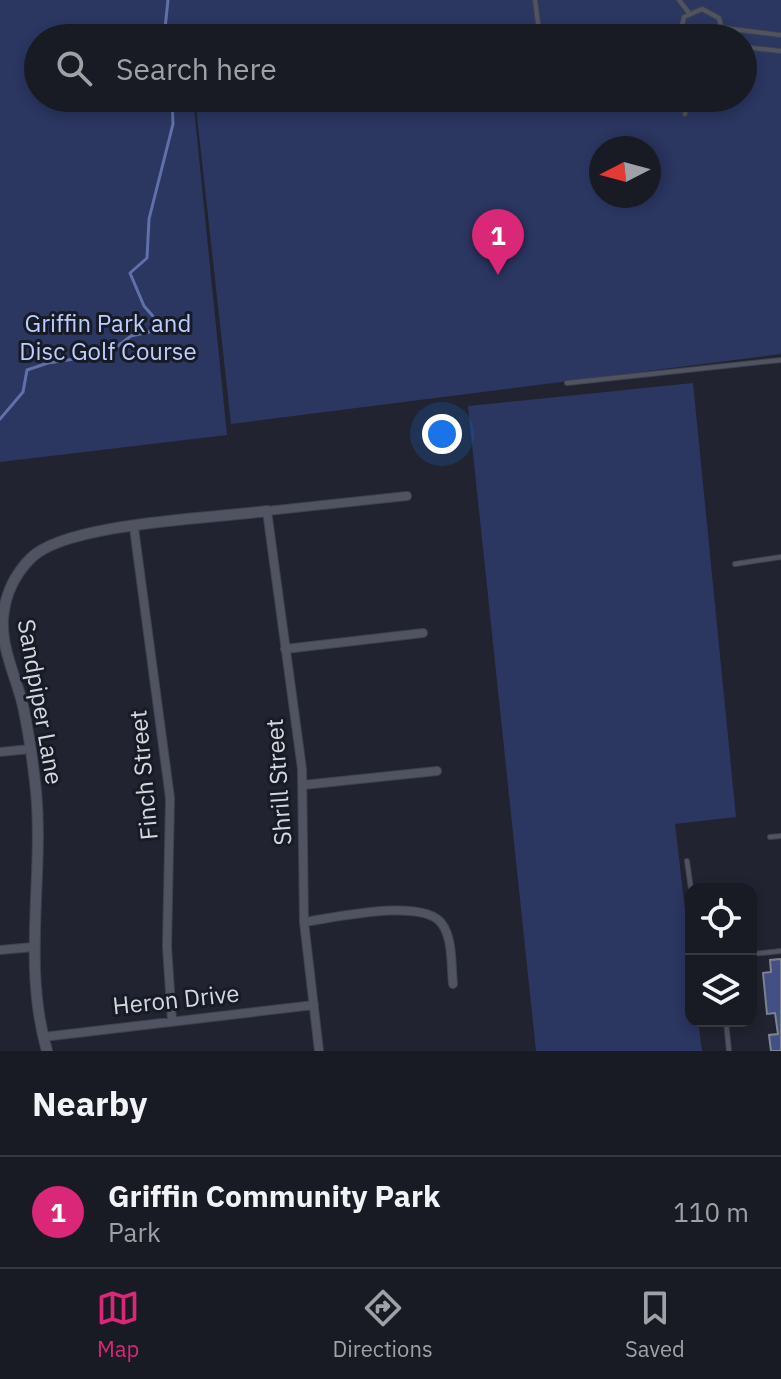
<!DOCTYPE html>
<html lang="en">
<head>
<meta charset="utf-8">
<style>
	:root { --surface:#191b24; --page:#262831; --text:#f1f3f6; --muted:#9fa1a6; --line:#373941; --accent:#db2777 }
	body { margin:0; font-family:"IBM Plex Sans",sans-serif; background:var(--page); color:var(--text) }
	.controls { position:absolute; right:24px; bottom:24px; display:grid; overflow:hidden; border-radius:16px; box-shadow:0 4px 12px #0003 }
	.controls button { width:72px; height:72px; display:grid; place-items:center; padding:0; border:0; border-bottom:2px solid var(--line); background:var(--surface); color:var(--text); font:40px sans-serif }
	.compass { position:absolute; left:589px; top:136px; width:72px; height:72px; border-radius:50%; background:var(--surface); box-shadow:0 4px 12px #0003; rotate:264deg }
	.you { position:absolute; left:442px; top:434px; width:28px; height:28px; margin:-20px; border:6px solid #fff; border-radius:50%; background:#1a73e8; box-shadow:0 0 0 12px #1a73e833 }
	.badge { display:grid; place-items:center; width:52px; height:52px; border-radius:50%; background:var(--accent); color:#fff; font-size:26px; font-weight:700 }
	.pin { position:absolute; translate:-50% -66px; filter:drop-shadow(0 2px 4px #0008) }
	.pin::after { content:''; position:absolute; top:42px; width:28px; height:24px; background:inherit; clip-path:polygon(0 0,100% 0,50% 100%) }
	.list { margin:0; padding:0; list-style:none }
	h2 { display:flex; justify-content:space-between; align-items:center; height:104px; margin:0; padding:0 32px; font-size:34px }
	h2 small { font-size:26px; font-weight:400; color:var(--muted) }
	.list li { display:grid; grid-template-columns:52px 1fr auto; gap:24px; align-items:center; box-sizing:border-box; height:112px; padding:0 32px; border-top:2px solid var(--line) }
	.list b { display:block; font-size:30px; white-space:nowrap }
	.list p { margin:0; font-size:26px; white-space:nowrap; color:var(--muted) }
	.list em { font-size:26px; font-style:normal; color:var(--muted) }
	.icon { flex:none; width:44px; height:44px; fill:none; stroke:currentColor; stroke-width:2; stroke-linecap:round; stroke-linejoin:round }
	.map { position:relative; flex:none; width:781px; height:1051px; overflow:hidden }
	.search { position:absolute; background:var(--surface); box-shadow:0 4px 12px #0003; left:24px; right:24px; top:24px; height:88px; display:flex; align-items:center; gap:20px; box-sizing:border-box; padding:0 28px; border-radius:44px; color:var(--muted); font-size:30px }
	.sheet { height:216px; background:var(--surface) }
	nav { display:flex; justify-content:space-around; align-items:center; box-sizing:border-box; height:112px; border-top:2px solid var(--line); background:var(--surface); font-size:22px; color:var(--muted) }
	nav a { display:grid; justify-items:center; gap:4px }
	nav .on { color:var(--accent) }
	.map>svg:first-child { display:block }
	.green { fill:#2b3661; fill-rule:evenodd }
	.lines { fill:none; stroke-linecap:round; stroke-linejoin:round }
	.stream { stroke:#6070a9; stroke-width:3 }
	.building { fill:#425086; stroke:#7e8391; stroke-width:2 }
	.service-casing { stroke:#3f424c; stroke-width:6 }
	.minor-casing { stroke:#3f424c; stroke-width:10 }
	.tertiary-casing { stroke:#3f424c; stroke-width:12 }
	.service { stroke:#505462; stroke-width:4 }
	.minor { stroke:#505462; stroke-width:8 }
	.tertiary { stroke:#505462; stroke-width:10 }
	.labels { text-anchor:middle; stroke-width:6; stroke-linejoin:round; paint-order:stroke }
	.park-label { font-size:24px; fill:#bdcdff; stroke:#171b26 }
	.street-label { font-size:24px; fill:#d5d7df; stroke:#171b26 }
</style>
</head>
<body>
<div class="map">
<svg width="781" height="1051" viewBox="0 0 781 1051">
	<rect width="100%" height="100%" fill="#212430"/>
	<path class="green" d="M0,0H781V354L231,424L195,98H743V38H188L187,31V38H38V98H193L227,435L0,462ZM601,148H649V196H601Z
		M693,383L736,817L675,824L691,961V1021H698L702,1051H536L468,406Z"/>
	<g class="lines">
		<path class="stream" d="M164,38L168,0
			M0,419L23,392L27,370L48,363L107,354L131,336L149,332L158,322L144,306L130,273L147,258L149,219L173,124L172,98"/>
	</g>
	<path class="building" d="M543,98H570L571,106L544,108Z
		M591,98H647V99L592,104Z
		M781,959V1051H771L769,1035L778,1034L775,1013L767,1014L763,973L771,972L770,960Z"/>
	<g class="lines">
		<defs>
			<path id="service" d="M535,0L540,38
				M679,0L689,13
				M724,28L781,35
				M652,38L679,36
				M679,38L684,17L702,9L719,18L724,38
				M743,47L781,51
				M685,114L687,98
				M567,383L781,360
				M735,564L781,557
				M770,837L781,836
				M687,861L691,889
				M751,954L781,951
				M726,1021L729,1051"/>
			<path id="minor" d="M134,528L170,798L167,947L172,1021
				M285,649L423,633
				M0,752L30,749
				M303,785L437,771
				M304,922C334,918 424,897 442,924C453,939 451,966 453,984
				M0,950L33,947
				M43,1037L314,1005
				M319,1051L304,922L302,769L267,511L407,496"/>
			<path id="tertiary" d="M47,1051C22,964 44,878 36,791C33,763 29,734 23,706C16,677 1,648 3,618C5,595 15,574 31,558C65,523 214,518 267,511"/>
		</defs>
		<use href="#service" class="service-casing"/>
		<use href="#minor" class="minor-casing"/>
		<use href="#tertiary" class="tertiary-casing"/>
		<use href="#service" class="service"/>
		<use href="#minor" class="minor"/>
		<use href="#tertiary" class="tertiary"/>
	</g>
	<g class="labels">
		<g class="park-label">
			<text x="108" y="332">Griffin Park and<tspan x="108" dy="28">Disc Golf Course</tspan></text>
		</g>
		<g class="street-label">
			<text transform="translate(40 702) rotate(80)" y="8">Sandpiper Lane</text>
			<text transform="translate(144 775) rotate(-95)" y="8">Finch Street</text>
			<text transform="translate(279 782) rotate(-94)" y="8">Shrill Street</text>
			<text transform="translate(176 1000) rotate(-6)" y="8">Heron Drive</text>
		</g>
	</g>
</svg>
<div class="controls">
<button><svg class="icon" aria-label="locate" viewBox="0 0 24 24"><circle cx="12" cy="12" r="6"/><path d="M12 2v4M12 18v4M2 12h4M18 12h4"/></svg></button>
<button><svg class="icon" aria-label="layers" viewBox="0 0 24 24"><path d="M12 4l9 5-9 5-9-5zM3 14l9 5 9-5"/></svg></button>
</div>
<svg class="compass" viewBox="-18 -18 36 36"><path d="M0-13l5 13h-10z" fill="#e53935"/><path d="M0 13l5-13h-10z" fill="#9fa1a6"/></svg>
<div class="you"></div>
<div class="pin badge" style="left:498px;top:275px">1</div>
<div class="search"><svg class="icon" aria-label="search" viewBox="0 0 24 24"><circle cx="10" cy="10" r="6"/><path d="M15 15l6 6"/></svg>Search here</div>
</div>
<section class="sheet">
<h2>Nearby<small></small></h2>
<ul class="list">
<li><span class="badge">1</span><div><b>Griffin Community Park</b><p>Park</p></div><em>110 m</em></li>
</ul>
</section>
<nav>
<a class="on"><svg class="icon" aria-label="map" viewBox="0 0 24 24"><path d="M3 6l6-2 6 2 6-2v14l-6 2-6-2-6 2zM9 4v14M15 6v14"/></svg>Map</a>
<a><svg class="icon" aria-label="directions" viewBox="0 0 24 24"><path d="M12 3l9 9-9 9-9-9zM9 14v-3h6M13 9l2 2-2 2"/></svg>Directions</a>
<a><svg class="icon" aria-label="saved" viewBox="0 0 24 24"><path d="M7 4h10v16l-5-4-5 4z"/></svg>Saved</a>
</nav>
</body>
</html>
